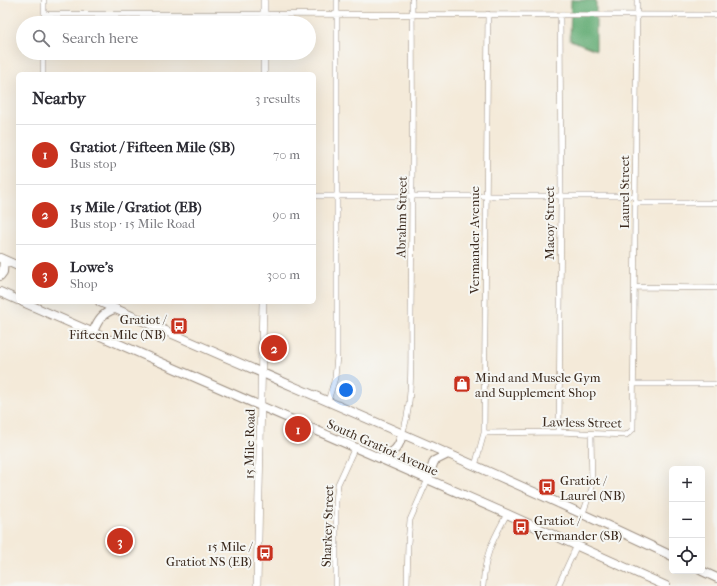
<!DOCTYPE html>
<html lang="en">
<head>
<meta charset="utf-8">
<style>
	:root { --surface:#fff; --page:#f7f7f7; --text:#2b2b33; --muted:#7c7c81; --line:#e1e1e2; --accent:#c8321e }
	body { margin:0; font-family:"IM FELL French Canon",serif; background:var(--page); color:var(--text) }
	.controls { position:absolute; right:12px; bottom:12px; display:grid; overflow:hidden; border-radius:6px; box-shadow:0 4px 16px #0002 }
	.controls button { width:36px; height:36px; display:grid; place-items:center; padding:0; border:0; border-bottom:1px solid var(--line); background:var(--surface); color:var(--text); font:20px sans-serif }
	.you { position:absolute; left:346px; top:390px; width:14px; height:14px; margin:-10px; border:3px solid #fff; border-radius:50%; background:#1a73e8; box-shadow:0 0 0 6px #1a73e833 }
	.badge { display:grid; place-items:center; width:26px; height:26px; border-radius:50%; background:var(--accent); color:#fff; font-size:13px; font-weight:700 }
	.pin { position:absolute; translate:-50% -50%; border:2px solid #fff; box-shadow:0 1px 4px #0006 }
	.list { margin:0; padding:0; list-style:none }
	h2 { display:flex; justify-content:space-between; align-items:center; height:52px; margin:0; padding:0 16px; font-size:17px }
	h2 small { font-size:13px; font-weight:400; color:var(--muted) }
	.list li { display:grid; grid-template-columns:26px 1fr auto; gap:12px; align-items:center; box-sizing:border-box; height:60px; padding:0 16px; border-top:1px solid var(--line) }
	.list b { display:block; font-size:15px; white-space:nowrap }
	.list p { margin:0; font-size:13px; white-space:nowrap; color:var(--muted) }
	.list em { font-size:13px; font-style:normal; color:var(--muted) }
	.icon { flex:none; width:22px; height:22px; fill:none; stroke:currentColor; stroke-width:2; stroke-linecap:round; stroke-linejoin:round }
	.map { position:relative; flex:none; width:717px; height:586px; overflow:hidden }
	.search { position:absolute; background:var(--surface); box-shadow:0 4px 16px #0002; left:16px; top:16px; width:300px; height:44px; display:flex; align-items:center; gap:10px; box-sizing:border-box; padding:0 14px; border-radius:22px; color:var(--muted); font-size:15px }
	.panel { position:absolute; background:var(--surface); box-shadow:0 4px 16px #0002; left:16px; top:72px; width:300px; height:232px; border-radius:6px }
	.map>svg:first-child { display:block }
	.forest { fill:#64ac74; stroke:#506b49 }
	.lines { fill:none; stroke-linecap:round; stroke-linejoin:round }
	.minor-casing { stroke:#988a7c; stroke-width:6 }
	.secondary-casing { stroke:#988a7c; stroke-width:8 }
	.primary-casing { stroke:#988a7c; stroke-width:10 }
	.minor { stroke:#fff; stroke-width:5 }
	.secondary { stroke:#fff; stroke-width:7 }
	.primary { stroke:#fff; stroke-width:8 }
	.labels { text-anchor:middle; stroke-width:4; stroke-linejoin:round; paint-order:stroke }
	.street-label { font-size:13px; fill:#3b2a1e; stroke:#f6f6f2 }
	.poi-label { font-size:13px; fill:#3b2a1e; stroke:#f6f6f2; text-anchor:start }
</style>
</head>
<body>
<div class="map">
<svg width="717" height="586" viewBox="0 0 717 586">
	<rect width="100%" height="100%" fill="#f6f6f2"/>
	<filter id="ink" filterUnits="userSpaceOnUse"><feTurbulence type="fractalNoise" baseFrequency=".025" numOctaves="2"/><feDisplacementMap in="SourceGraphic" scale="8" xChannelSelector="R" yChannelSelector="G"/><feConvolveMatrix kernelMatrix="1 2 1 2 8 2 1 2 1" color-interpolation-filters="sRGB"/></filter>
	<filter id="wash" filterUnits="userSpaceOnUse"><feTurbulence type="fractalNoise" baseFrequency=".012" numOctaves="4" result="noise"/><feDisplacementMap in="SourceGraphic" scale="16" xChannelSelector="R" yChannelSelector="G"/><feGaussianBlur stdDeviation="0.9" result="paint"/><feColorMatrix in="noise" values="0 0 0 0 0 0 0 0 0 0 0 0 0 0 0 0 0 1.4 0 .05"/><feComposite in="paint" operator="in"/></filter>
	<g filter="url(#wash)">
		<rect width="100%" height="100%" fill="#f4ead9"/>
		<path class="forest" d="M571,0H596V50L570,40Z"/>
	</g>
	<g filter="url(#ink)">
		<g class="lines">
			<defs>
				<path id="minor" d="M44,14L717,15
					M44,23V0
					M43,74V53
					M314,196H635
					M635,203H717
					M635,287L717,288
					M634,384H717
					M328,401L335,378L337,356V0
					M559,432L561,196L560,15
					M402,433C414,407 410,347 411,316C412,211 413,105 412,0
					M484,433L559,432L626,435L630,432L633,429L637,0
					M475,466L484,433L488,14
					M583,513L592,488L591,434
					M336,586V501L338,484L355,447
					M407,586L408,543L410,520L428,479
					M483,586C485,553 492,542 507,514
					M558,586L577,545"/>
				<path id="secondary" d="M264,0V23
					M264,74V53
					M257,586L263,302"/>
				<path id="primary" d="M0,258L18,266
					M0,276L3,272L4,260
					M0,292L18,300
					M23,302L507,514L666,586
					M100,302C291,387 484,466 672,556
					M93,332C98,320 102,313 115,309
					M381,458C394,452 400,448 402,433
					M428,479L434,461L448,454
					M702,571L717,578"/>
			</defs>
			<use href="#minor" class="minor-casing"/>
			<use href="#secondary" class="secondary-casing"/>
			<use href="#primary" class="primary-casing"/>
			<use href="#minor" class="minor"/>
			<use href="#secondary" class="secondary"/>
			<use href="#primary" class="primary"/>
		</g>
	</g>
	<defs>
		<symbol id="bus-square" viewBox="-11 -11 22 22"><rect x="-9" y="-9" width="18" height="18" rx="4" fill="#c8321e" stroke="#f6f6f2"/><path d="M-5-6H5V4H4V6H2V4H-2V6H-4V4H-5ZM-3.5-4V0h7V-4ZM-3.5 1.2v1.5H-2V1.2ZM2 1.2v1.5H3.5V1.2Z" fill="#fff"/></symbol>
		<symbol id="shop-square" viewBox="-11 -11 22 22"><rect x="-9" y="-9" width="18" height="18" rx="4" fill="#c8321e" stroke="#f6f6f2"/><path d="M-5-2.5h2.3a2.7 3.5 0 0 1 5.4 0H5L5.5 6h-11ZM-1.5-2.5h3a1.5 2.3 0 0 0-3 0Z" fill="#fff"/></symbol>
	</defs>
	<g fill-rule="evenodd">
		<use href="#bus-square" x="169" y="316" width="20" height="20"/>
		<use href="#shop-square" x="452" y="374" width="20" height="20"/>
		<use href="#bus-square" x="537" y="477" width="20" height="20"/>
		<use href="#bus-square" x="511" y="517" width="20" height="20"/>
		<use href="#bus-square" x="255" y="543" width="20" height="20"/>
	</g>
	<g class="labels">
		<g class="street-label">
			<text transform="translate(624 192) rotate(-90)" y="5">Laurel Street</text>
			<text transform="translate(401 217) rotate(-89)" y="5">Abrahm Street</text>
			<text transform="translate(549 223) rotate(-90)" y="5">Macoy Street</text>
			<text transform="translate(474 240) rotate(-90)" y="5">Vermander Avenue</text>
			<text transform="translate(582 422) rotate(1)" y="5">Lawless Street</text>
			<text transform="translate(249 444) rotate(-89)" y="5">15 Mile Road</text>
			<text transform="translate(383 447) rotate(24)" y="5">South Gratiot Avenue</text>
			<text transform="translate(327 526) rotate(-88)" y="5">Sharkey Street</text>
		</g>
		<g class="poi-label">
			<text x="166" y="324" text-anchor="end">Gratiot /<tspan x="166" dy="15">Fifteen Mile (NB)</tspan></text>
			<text x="475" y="382">Mind and Muscle Gym<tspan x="475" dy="15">and Supplement Shop</tspan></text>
			<text x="560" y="485">Gratiot /<tspan x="560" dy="15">Laurel (NB)</tspan></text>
			<text x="534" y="525">Gratiot /<tspan x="534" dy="15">Vermander (SB)</tspan></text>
			<text x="252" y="551" text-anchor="end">15 Mile /<tspan x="252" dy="15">Gratiot NS (EB)</tspan></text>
		</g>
	</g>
</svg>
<div class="controls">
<button>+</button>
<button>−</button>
<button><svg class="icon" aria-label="locate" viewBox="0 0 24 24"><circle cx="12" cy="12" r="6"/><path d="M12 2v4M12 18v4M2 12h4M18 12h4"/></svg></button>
</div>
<div class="you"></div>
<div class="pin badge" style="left:298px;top:429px">1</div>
<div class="pin badge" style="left:274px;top:348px">2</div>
<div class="pin badge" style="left:120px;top:541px">3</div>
<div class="search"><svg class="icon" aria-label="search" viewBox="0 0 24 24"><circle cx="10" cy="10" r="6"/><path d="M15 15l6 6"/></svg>Search here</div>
<section class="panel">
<h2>Nearby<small>3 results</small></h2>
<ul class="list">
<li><span class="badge">1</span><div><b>Gratiot / Fifteen Mile (SB)</b><p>Bus stop</p></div><em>70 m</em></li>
<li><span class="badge">2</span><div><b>15 Mile / Gratiot (EB)</b><p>Bus stop · 15 Mile Road</p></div><em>90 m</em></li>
<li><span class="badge">3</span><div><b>Lowe's</b><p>Shop</p></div><em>300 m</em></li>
</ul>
</section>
</div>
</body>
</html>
